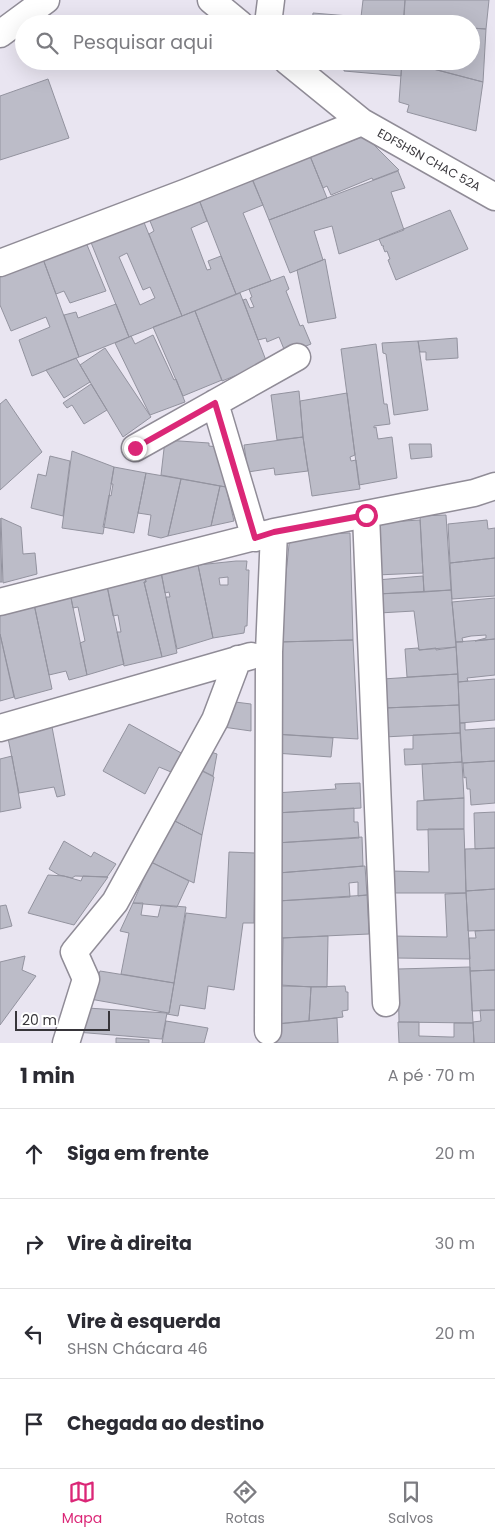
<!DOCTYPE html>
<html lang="pt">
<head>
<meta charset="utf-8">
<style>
	:root { --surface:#fff; --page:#f2f2f3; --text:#2b2b33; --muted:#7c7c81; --line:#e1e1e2; --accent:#db2777 }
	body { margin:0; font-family:Poppins,sans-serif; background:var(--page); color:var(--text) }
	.scale { position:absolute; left:15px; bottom:12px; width:95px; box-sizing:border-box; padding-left:5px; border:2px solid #37353a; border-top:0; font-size:14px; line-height:18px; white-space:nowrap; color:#37353a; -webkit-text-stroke:4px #fff; paint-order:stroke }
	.stop { position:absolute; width:15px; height:15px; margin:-11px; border:4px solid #db2777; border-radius:50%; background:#fff }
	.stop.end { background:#db2777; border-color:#fff; box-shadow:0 1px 5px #0008 }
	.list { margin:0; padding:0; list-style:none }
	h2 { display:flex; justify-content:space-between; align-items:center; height:65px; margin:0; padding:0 20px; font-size:21px }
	h2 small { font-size:16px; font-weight:400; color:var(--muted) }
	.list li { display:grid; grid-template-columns:32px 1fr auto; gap:15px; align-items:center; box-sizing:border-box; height:90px; padding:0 20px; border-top:1px solid var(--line) }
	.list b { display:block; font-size:19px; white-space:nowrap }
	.list p { margin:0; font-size:16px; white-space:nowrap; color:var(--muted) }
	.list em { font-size:16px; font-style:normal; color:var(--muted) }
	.icon { flex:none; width:28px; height:28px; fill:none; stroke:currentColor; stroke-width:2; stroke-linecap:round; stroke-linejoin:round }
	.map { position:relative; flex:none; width:495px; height:1043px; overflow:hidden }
	.search { position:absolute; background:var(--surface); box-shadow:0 5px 20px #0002; left:15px; right:15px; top:15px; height:55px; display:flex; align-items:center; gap:12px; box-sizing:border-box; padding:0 18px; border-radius:28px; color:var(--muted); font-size:19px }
	.sheet { height:425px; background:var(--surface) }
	nav { display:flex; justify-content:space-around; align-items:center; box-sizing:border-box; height:70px; border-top:1px solid var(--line); background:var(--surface); font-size:14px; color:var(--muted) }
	nav a { display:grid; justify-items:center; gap:2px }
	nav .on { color:var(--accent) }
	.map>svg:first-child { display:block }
	.building { fill:#bcbcc8; stroke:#93939f; fill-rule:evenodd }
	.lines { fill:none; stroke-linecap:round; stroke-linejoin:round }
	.minor-casing { stroke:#908c97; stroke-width:29 }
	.minor { stroke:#fff; stroke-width:26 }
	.route { stroke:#db2777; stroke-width:6 }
	.labels { text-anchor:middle; stroke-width:4; stroke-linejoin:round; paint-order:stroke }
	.street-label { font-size:12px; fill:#37353a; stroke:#fff }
</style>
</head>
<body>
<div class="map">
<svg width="495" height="1043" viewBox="0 0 495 1043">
	<rect width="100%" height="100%" fill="#e9e5f1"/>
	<path class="building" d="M363,0H405L404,21L361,17Z
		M405,0H489L486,29L471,28V24L403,23Z
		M313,13L361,17L404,21L403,24H312Z
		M471,28L486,29L483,82L430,68V61H471Z
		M344,61H402L401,76L344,71Z
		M402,61L483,82L476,131L407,112L409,105L399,102Z
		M48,79L69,138L0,160V96Z
		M365,136L399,170L373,180L372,178L331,195L327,186L323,188L310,156Z
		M310,156L327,198L269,220L252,178Z
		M398,171L405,188L391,192L404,230L339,254L332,226L314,231L323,260L290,273L269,220Z
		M251,177L263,205L243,213L271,281L236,294L198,197Z
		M198,197L207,221L191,228L207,270L211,269L208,261L221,256L236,294L182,316L149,234L154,231L148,216Z
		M450,210L468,249L396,280L388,260L390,259L387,251L385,252L383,247L384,246H382L379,239Z
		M143,220L182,316L129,337L90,240ZM127,253L143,290L150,287L155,298L140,305L119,257Z
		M85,240L106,291L70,303L64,291L56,294L43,259Z
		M43,259L79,357L32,376L19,340L50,327L46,317L11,331L0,305V275Z
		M325,259L336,318L308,323L297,270Z
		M284,276L289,289L286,291L300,326L303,325L311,344L286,354L279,337L267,342L266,338L258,340L243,300L246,299L250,308L254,307L250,298L252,297L249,289Z
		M240,293L267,363L222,381L195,311Z
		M116,304L129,337L79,357L64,315L76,312L78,318Z
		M195,311L222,380L183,396L153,327Z
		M153,335L174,380L176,379L185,402L150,415L115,343L131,336L135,344Z
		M457,338L458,358L426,360V352H420L418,341Z
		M418,341L428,410L394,415L386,354L383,353L382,343Z
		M376,344L384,404H387L390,424L374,426V428L376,427L378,439L392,437L397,478L359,485L341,349Z
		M105,348L151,417L123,437L80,365Z
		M76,358L90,382L64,398L46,370Z
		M91,384L107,410L84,424L72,405L67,408L63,403Z
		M299,391L303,437L277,440L271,395Z
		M347,393L355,455L350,457L351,461L356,460L360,489L312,496L303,437L300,401Z
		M6,399L42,452L0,490V404Z
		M303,437L308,471L275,475L274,468L248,472L244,445Z
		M165,440L209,443V446L218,447L226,487L161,475Z
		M409,444H431L432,457L411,459Z
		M72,451L114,467L103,534L62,528Z
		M50,456L70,461L63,516L31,508L38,474L46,476Z
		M114,467L146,473L134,533L103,527L109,495L111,496L113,484H111Z
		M146,473L181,479L168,536L161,538L148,535L151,515L138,513Z
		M181,479L220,486L211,526L168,536Z
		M220,486L226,487L234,521L211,526Z
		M446,515L451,590L424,592L420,516Z
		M0,518L2,582H0Z
		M1,518L21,527L23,554L35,553L37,574L3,583Z
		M420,520L423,573L376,575L372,523Z
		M487,520L488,529L495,528V558L450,563L448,524Z
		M350,533L353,640L279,642L290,535Z
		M495,558V596L452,599L450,563Z
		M236,561H247L246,570H249L247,626H245L244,633L213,638L198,565ZM228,577V585H220L219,578Z
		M198,565L213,638L177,649L166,597H170L169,592L165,593L161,572Z
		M144,572L146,582H144L162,657L124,666L117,632H121L118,615L113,616L106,581Z
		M144,572H161L177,653L162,657L144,582H146Z
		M423,576L424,592L377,594V580Z
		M106,581L124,664L87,675L80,643L85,641L78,607L73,608L69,588Z
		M451,590L456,647L419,650L414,611L379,613L377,594Z
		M70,593L87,675L69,680L66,671L49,675L34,604Z
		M495,598V639L475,641L486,638V635L471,636L462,638L463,642H456L452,602Z
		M34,604L52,689L15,699L0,634V610Z
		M0,634L14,697L0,701Z
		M495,639V675L467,678L468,681L458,682L456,642Z
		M353,640L358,739L274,734L279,642Z
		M456,647L458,674L407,677L405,649L418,648L419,650L436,648V650Z
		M458,674L459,705L384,708L383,679Z
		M495,679V720L460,723L458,682Z
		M227,701L251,704V731L223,727Z
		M459,705L460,733L384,737V708Z
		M460,723H465V730L495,728V761L462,763Z
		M129,724L183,754L171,772L159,767L145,794L103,771Z
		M52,727L65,795L57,797L54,787L19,793L8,738Z
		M460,733L462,762L405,765L404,749H413V735Z
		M274,734L333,738L331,757L275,753Z
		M205,750L217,754L213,776L199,769Z
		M12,756L21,808L0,812V759Z
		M495,761V803L471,805L470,789H467L466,777L464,778L463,763Z
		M462,762L464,798L424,800L422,764Z
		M196,768L214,777L202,835L171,819Z
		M360,783L361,808L276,813L275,793L336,789L335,784Z
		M464,798V829L417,830V801Z
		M354,808V822H358L359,838L276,843V813Z
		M495,812V848L475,849L474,813Z
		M171,819L202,835L194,883L151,862Z
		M428,829H464L466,893H392L391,871L429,872Z
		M362,837L363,866L278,873L276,843Z
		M64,841L91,857L94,852L116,864L107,877L75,876L72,878L59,875L49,869Z
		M495,848V889L466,891L465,849Z
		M229,852L255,853L254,923H243L234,990L208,986L205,1009L180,1005L178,1016L167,1014L169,1013L186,913L226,918Z
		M151,862L189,881L177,907L133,903Z
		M365,866L367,895L358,896V882L349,883L350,897L277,901L278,873Z
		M48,875L64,876L81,881L83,876L108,877L74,925L28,913Z
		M495,889V930L468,931L466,891Z
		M466,893L470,959L395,958L394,936L447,937L445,894Z
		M367,895L369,934L280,938L278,901Z
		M133,903H143L141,915L158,917L161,905L186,907L174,983L121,974L129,933L120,931Z
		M6,905L12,926L0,929V906Z
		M495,930V970L470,971L469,938H476L475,931Z
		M328,936L327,987L282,986L283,938Z
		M25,956L22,970L36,976L0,1025V962Z
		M470,967L473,1023L399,1022L398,969Z
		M495,970V1010L472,1011L470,971Z
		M100,971L174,983L169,1013L90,999Z
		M281,985L311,987L309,1021L278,1024Z
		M345,986L346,992H348V1010L342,1011L343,1017L309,1021L311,987Z
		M87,1008L167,1013L162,1039L76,1032Z
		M480,1010H495V1043H474L473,1022L481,1021Z
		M337,1018L338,1043H276L275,1024Z
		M166,1021L208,1028L204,1043H162Z
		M398,1022H419V1036L450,1037H454V1023H473L474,1043H399Z
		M116,1038L149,1040V1043H116Z"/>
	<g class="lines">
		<defs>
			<path id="minor" d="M211,0L240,24
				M268,24L271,0
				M0,34L46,0
				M287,61L362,122L495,197
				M0,263L187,192L362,122
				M215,403L255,538
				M135,448L297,357
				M366,515L386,1003
				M0,602L274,532L474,493L495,486
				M0,728L251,656
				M268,1031L269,652L274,532
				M66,1043L86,979L74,952L115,902L215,720L238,659"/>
		</defs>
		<use href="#minor" class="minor-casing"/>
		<use href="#minor" class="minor"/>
	</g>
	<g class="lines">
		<path class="route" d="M135,448L215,403L255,538L274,532L366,515"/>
	</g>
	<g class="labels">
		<g class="street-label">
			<text transform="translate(429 160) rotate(29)" y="4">EDFSHSN CHAC 52A</text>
		</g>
	</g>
</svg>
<div class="scale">20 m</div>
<div class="stop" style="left:366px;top:515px"></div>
<div class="stop end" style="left:135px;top:448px"></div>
<div class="search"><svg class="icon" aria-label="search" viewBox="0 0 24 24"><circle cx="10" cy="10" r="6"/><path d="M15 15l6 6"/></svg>Pesquisar aqui</div>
</div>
<section class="sheet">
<h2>1 min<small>A pé · 70 m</small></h2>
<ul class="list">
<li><svg class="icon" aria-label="ahead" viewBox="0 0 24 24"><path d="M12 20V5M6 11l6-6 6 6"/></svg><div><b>Siga em frente</b></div><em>20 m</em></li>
<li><svg class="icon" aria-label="right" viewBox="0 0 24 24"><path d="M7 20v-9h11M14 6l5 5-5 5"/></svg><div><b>Vire à direita</b></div><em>30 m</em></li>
<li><svg class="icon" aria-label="left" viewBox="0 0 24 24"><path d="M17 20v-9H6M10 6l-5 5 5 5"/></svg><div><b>Vire à esquerda</b><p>SHSN Chácara 46</p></div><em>20 m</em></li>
<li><svg class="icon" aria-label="arrive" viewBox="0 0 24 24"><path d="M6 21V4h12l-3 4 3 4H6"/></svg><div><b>Chegada ao destino</b></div></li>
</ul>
</section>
<nav>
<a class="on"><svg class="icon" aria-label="map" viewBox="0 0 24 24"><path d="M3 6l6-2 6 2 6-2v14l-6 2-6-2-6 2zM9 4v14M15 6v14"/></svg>Mapa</a>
<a><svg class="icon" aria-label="directions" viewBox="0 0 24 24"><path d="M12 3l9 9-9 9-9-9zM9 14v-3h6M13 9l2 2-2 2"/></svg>Rotas</a>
<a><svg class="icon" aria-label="saved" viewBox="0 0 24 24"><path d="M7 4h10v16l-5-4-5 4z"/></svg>Salvos</a>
</nav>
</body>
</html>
